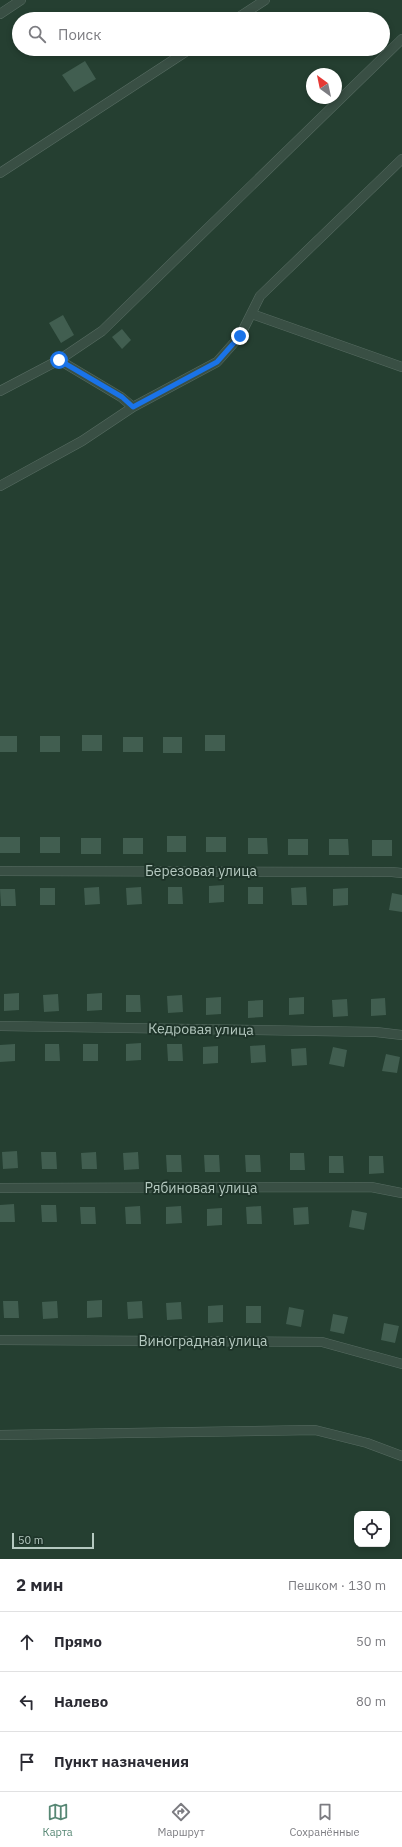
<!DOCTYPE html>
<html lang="ru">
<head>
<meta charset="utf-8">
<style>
	:root { --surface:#fff; --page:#f2f2f3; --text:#2b2b33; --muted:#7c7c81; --line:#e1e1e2; --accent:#578774 }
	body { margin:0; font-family:"IBM Plex Sans",sans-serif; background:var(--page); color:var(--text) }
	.controls { position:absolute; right:12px; bottom:12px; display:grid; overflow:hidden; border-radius:8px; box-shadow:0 2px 6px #0003 }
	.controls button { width:36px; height:36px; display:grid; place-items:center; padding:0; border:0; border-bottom:1px solid var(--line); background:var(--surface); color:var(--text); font:20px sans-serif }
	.compass { position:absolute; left:306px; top:68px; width:36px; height:36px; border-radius:50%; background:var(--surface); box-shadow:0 2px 6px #0003; rotate:327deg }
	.scale { position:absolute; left:12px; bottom:10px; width:82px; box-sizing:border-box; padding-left:4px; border:2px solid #b5c9c0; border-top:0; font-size:11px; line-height:14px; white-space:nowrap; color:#b5c9c0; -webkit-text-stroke:3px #1e3429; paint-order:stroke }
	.stop { position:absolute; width:12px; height:12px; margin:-9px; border:3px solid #1a73e8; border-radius:50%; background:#fff }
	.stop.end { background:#1a73e8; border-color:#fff; box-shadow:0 1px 4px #0008 }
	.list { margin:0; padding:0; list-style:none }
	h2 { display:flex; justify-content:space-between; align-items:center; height:52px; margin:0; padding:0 16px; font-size:17px }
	h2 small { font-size:13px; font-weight:400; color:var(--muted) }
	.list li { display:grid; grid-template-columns:26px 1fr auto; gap:12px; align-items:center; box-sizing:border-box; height:60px; padding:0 16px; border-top:1px solid var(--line) }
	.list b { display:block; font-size:15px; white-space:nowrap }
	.list em { font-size:13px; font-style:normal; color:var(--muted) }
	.icon { flex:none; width:22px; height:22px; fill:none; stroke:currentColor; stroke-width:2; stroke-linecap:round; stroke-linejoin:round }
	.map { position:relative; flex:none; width:402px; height:1559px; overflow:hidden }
	.search { position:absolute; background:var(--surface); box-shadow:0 2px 6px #0003; left:12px; right:12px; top:12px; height:44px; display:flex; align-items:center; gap:10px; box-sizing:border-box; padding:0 14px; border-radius:22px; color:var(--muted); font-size:15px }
	.sheet { height:232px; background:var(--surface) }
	nav { display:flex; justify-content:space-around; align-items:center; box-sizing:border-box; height:56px; border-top:1px solid var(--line); background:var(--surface); font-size:11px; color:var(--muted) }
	nav a { display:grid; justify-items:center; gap:2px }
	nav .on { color:var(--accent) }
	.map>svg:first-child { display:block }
	.building { fill:#415e50 }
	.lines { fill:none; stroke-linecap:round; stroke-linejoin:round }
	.street-casing { stroke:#576c62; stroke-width:10 }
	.street { stroke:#394f44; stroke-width:9 }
	.route { stroke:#1a73e8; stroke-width:5 }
	.labels { text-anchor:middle; stroke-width:4; stroke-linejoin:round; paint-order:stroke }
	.street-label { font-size:14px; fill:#b5c9c0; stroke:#1e3429 }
</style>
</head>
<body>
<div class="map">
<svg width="402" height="1559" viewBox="0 0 402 1559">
	<rect width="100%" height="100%" fill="#253f31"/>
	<path class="building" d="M85,61L96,79L74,92L62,75Z
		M63,315L74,335L61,343L49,323Z
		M122,329L131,340L122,349L112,337Z
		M82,735H102V751H82Z
		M205,735H225V751H205Z
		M0,736H17V752H0Z
		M40,736H60V752H40Z
		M123,737H143V752H123Z
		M163,737H182V753H163Z
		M167,836H186V852H167Z
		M0,837H20V853H0Z
		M40,837H60V853H40Z
		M206,837H226V852H206Z
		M81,838H101V854H81Z
		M123,838H143V854H123Z
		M248,838H267L268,854H248Z
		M288,839H308V855H288Z
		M329,839H348L349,855H329Z
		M372,840H392V856H372Z
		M224,885V902L209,903V886Z
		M99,887L100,904L85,905L84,888Z
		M141,887L142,904L127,905L126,888Z
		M168,887H182L183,904H168Z
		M248,887H263V904H248Z
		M306,887L307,905H292L291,888Z
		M40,888H55V905H40Z
		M348,888V905L333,906V889Z
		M0,889H15L16,906H1Z
		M392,893L402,895V912L389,910Z
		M19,993V1010L4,1011V994Z
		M102,993V1010L87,1011V994Z
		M58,994L59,1011L44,1012L43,995Z
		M126,995H140L141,1012H126Z
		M182,995L183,1012L168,1013L167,996Z
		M221,997V1014L206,1015V998Z
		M304,997V1014L289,1015V998Z
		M385,998L386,1015L371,1016V999Z
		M347,999L348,1016L333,1017L332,1000Z
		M263,1000V1017L248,1018V1001Z
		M141,1043V1060L126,1061V1044Z
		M15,1044V1061L0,1062V1045Z
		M45,1044H59L60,1061H45Z
		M83,1044H98V1061H83Z
		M167,1044H182L183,1061H168Z
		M265,1045L266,1062L251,1063L250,1046Z
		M218,1046V1063L203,1064V1047Z
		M333,1047L347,1050L344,1067L329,1064Z
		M306,1048L307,1065L292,1066L291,1049Z
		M386,1054L400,1057L397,1073L382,1071Z
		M17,1151L18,1168L3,1169L2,1152Z
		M41,1152H56L57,1169H42Z
		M96,1152L97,1169H82L81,1153Z
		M138,1152L139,1169L124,1170L123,1153Z
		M290,1153H304L305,1170H290Z
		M166,1155H181L182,1172H167Z
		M204,1155H219L220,1172H205Z
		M245,1155H260L261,1172H246Z
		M329,1156H343L344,1173H329Z
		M369,1156H383L384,1173L369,1174Z
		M14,1204L15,1222H0V1205Z
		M41,1205H56L57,1222H42Z
		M140,1206L141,1224H126L125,1207Z
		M181,1206L182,1223L166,1224V1207Z
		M261,1206L262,1224H247L246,1207Z
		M80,1207H95L96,1224H81Z
		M308,1207L309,1224L294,1225L293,1208Z
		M222,1208V1225L207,1226V1209Z
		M352,1210L367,1213L364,1230L349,1227Z
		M102,1300V1317L87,1318V1301Z
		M3,1301H18L19,1318H4Z
		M57,1301L58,1318L43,1319L42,1302Z
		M142,1301L143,1318L128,1319L127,1302Z
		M181,1302L182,1319L167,1320L166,1303Z
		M223,1305V1322L208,1323V1306Z
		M246,1306H261V1323H246Z
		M289,1307L304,1310L301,1327L286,1324Z
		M333,1314L348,1317L344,1334L330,1331Z
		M384,1323L399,1326L395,1343L381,1340Z"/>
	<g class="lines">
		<defs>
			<path id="street" d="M0,14L21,0
				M236,19L265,0
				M0,173L190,49
				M252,314L402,367
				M59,360L121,397L133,407
				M0,391L59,360L102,331L402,39
				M0,486L82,441L133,407L217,362L240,336L260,296L402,159
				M0,871L392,872L402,873
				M0,1026L376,1032L402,1035
				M0,1188L371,1187L402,1193
				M0,1340L322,1342L402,1364
				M0,1435L315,1430L367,1443L402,1456"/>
		</defs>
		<use href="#street" class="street-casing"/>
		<use href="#street" class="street"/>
	</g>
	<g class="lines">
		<path class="route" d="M59,360L122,397L133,407L217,362L240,336"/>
	</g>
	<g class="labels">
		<g class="street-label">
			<text x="201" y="876">Березовая улица</text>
			<text transform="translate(201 1029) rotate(1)" y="5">Кедровая улица</text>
			<text x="201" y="1193">Рябиновая улица</text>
			<text x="203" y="1346">Виноградная улица</text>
		</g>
	</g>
</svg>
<div class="controls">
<button><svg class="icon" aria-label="locate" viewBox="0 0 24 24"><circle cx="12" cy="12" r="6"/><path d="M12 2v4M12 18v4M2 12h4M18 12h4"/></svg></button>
</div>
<svg class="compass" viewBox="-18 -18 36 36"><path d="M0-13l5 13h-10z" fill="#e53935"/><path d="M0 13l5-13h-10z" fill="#7c7c81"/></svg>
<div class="scale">50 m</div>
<div class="stop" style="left:59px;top:360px"></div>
<div class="stop end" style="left:240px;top:336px"></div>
<div class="search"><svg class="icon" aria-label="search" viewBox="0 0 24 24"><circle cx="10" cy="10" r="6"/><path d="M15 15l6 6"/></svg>Поиск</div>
</div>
<section class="sheet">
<h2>2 мин<small>Пешком · 130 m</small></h2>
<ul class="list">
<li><svg class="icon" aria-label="ahead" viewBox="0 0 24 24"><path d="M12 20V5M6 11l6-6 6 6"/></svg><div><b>Прямо</b></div><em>50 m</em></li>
<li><svg class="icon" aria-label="left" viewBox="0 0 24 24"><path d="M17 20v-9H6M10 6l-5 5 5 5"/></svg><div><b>Налево</b></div><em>80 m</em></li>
<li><svg class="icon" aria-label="arrive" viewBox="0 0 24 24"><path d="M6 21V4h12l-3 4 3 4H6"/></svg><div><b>Пункт назначения</b></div></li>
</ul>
</section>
<nav>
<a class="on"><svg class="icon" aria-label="map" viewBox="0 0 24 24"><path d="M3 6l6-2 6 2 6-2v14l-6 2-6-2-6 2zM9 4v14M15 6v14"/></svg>Карта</a>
<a><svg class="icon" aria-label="directions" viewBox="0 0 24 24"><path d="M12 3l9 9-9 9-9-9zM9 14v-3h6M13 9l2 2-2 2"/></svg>Маршрут</a>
<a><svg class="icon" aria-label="saved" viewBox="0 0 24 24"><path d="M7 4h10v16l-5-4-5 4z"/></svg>Сохранённые</a>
</nav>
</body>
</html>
